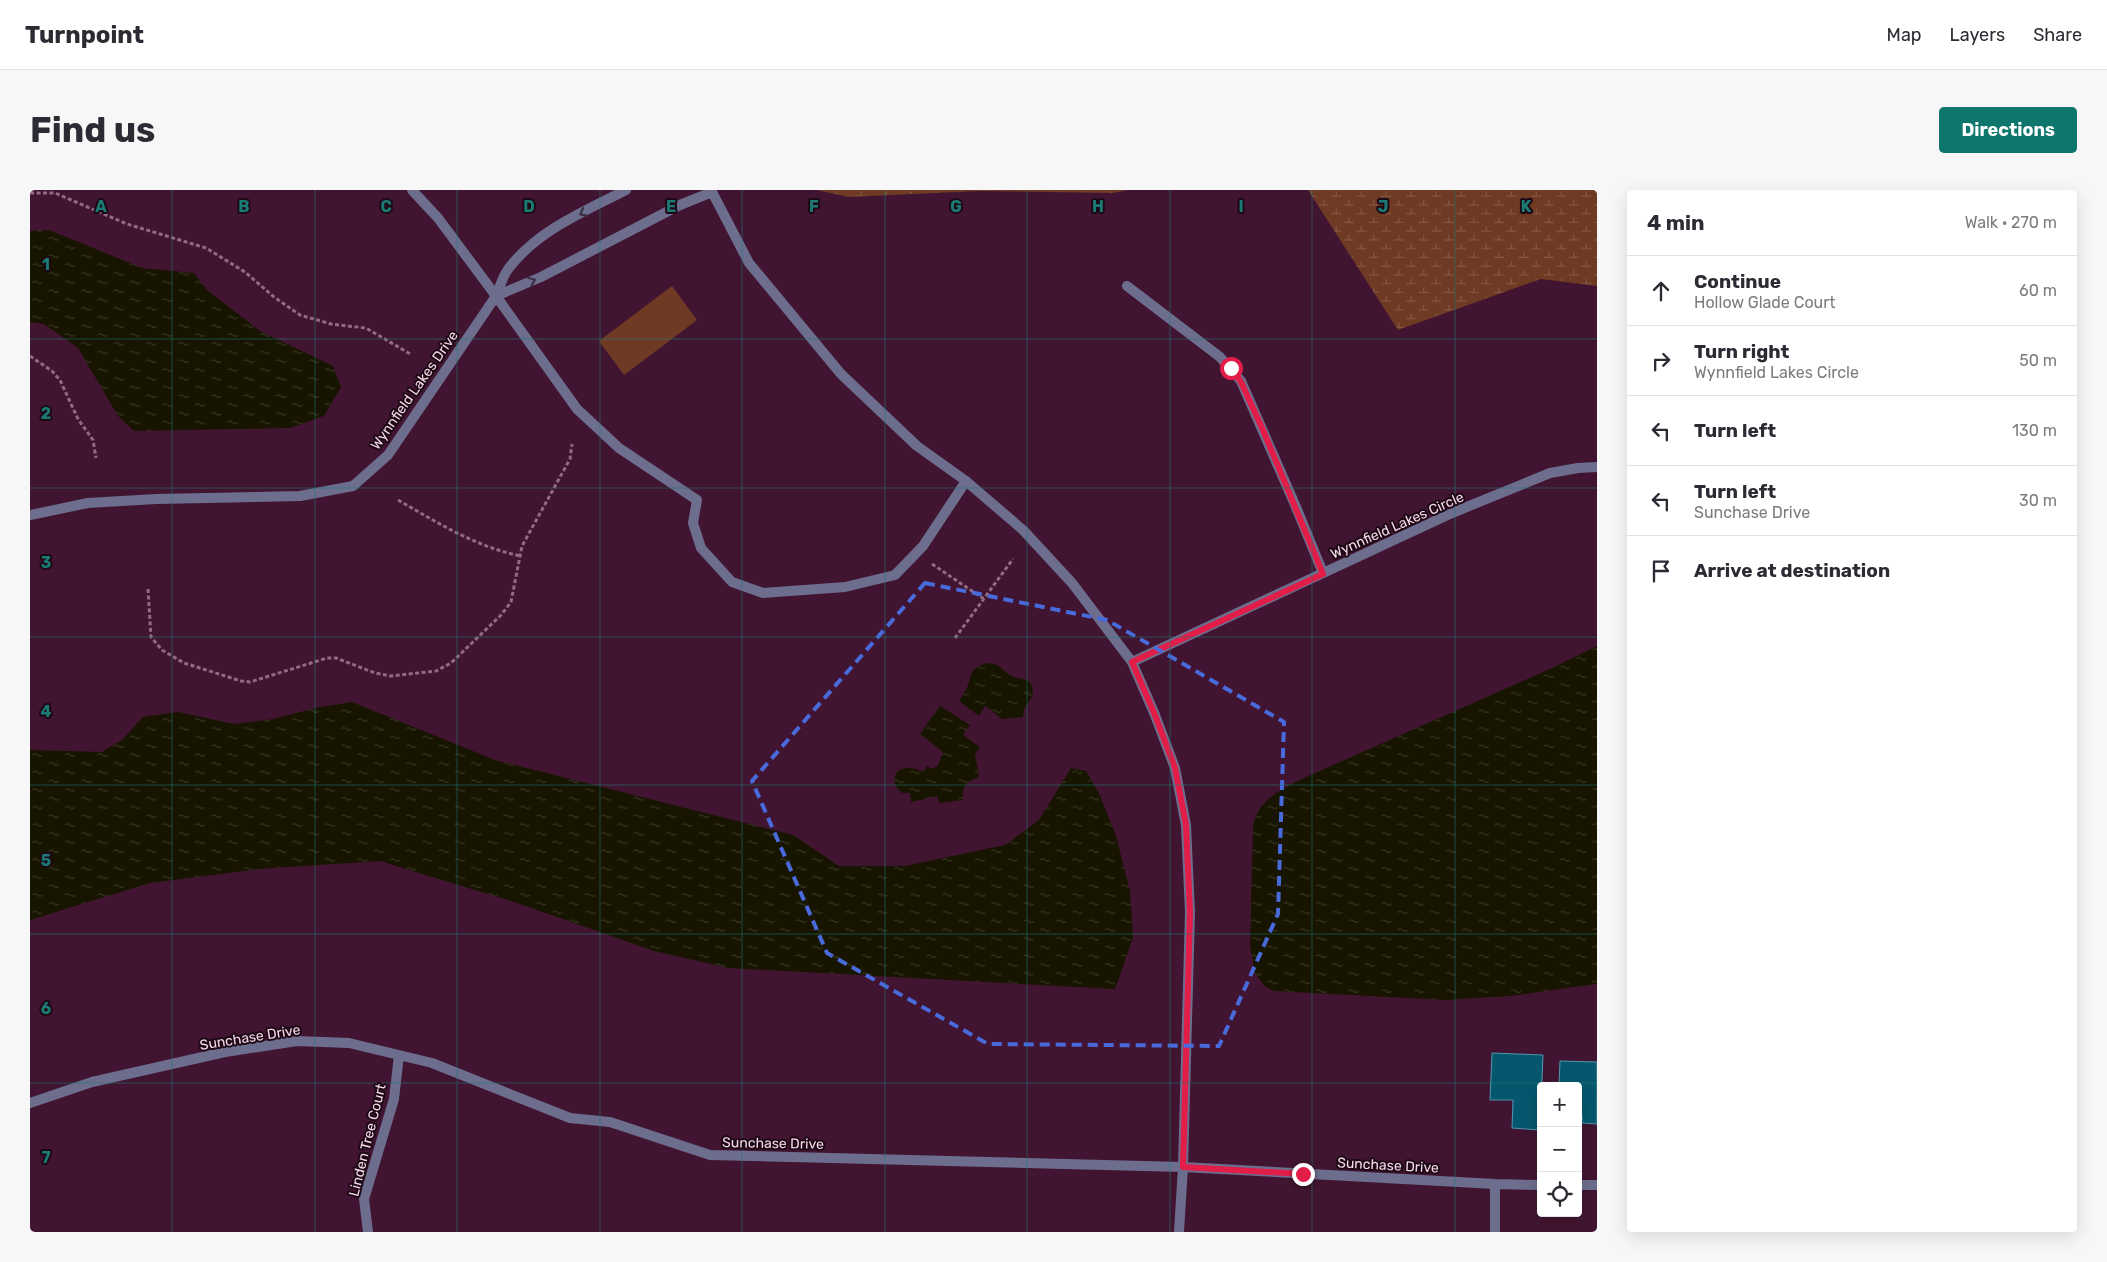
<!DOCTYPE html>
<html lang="en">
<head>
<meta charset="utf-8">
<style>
	:root { --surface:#fff; --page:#f7f7f7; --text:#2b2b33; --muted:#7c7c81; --line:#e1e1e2; --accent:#0f766e }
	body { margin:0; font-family:Rubik,sans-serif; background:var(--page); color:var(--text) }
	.controls { position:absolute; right:15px; bottom:15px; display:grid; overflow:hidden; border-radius:5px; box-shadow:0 5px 20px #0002 }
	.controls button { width:45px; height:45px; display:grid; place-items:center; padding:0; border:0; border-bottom:1px solid var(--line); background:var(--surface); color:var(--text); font:25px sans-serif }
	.stop { position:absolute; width:15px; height:15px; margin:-11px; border:4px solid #e11d48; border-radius:50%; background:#fff }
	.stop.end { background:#e11d48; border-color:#fff; box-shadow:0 1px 5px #0008 }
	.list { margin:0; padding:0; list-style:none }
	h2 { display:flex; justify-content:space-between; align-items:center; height:65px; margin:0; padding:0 20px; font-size:21px }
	h2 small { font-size:16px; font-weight:400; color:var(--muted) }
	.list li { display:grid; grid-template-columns:32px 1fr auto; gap:15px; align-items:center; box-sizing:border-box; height:70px; padding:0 20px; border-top:1px solid var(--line) }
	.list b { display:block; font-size:19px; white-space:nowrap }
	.list p { margin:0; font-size:16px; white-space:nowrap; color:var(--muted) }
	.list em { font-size:16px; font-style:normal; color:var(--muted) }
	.icon { flex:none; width:28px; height:28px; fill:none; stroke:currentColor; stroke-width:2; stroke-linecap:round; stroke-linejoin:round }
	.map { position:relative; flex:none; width:1567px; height:1042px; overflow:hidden; border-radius:5px }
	header { display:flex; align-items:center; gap:30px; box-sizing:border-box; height:70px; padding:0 25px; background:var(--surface); border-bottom:1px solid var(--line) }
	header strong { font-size:24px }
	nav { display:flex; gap:28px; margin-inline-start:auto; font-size:18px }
	.intro { display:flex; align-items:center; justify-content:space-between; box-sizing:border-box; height:120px; padding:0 30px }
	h1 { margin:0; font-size:35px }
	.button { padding:12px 22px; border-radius:5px; background:var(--accent); color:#fff; font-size:18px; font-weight:700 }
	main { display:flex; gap:30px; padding:0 30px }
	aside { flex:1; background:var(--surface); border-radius:5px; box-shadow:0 5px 20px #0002 }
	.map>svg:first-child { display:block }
	.wetland { fill:url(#wetland-marsh) }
	.pitch { fill:#6e3a23 }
	.water { fill:url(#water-ripples) }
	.building { fill:#05576e; stroke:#5396af }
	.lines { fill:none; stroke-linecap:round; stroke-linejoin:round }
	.path { stroke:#916b82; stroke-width:3; stroke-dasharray:4 2.5; stroke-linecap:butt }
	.service { stroke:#6d6d8e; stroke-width:10 }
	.minor { stroke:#6d6d8e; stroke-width:10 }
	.oneway { stroke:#392c3f }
	.route { stroke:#e11d48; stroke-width:6 }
	.marked { fill:none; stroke:#486adb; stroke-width:4; stroke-dasharray:10 6; stroke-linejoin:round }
	.grid { fill:none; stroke:#1b7b74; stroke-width:1; stroke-opacity:0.55 }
	.labels { text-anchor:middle; stroke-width:4; stroke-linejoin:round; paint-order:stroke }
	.street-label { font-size:14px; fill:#f6d9e9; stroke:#1d0915 }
	.grid-label { font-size:16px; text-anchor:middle; font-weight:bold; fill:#1b7b74; stroke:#1d0915; stroke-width:4; stroke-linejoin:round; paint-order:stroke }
</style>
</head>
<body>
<header>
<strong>Turnpoint</strong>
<nav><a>Map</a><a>Layers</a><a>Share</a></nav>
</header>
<div class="intro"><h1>Find us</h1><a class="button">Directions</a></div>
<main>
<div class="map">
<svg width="1567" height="1042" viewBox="0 0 1567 1042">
	<defs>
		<pattern id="wetland-marsh" width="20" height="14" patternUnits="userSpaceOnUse" patternTransform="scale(1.25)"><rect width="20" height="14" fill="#6e3a23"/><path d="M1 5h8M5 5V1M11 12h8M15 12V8" fill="none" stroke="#835643"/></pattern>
		<pattern id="water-ripples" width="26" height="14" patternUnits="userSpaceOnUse" patternTransform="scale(1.25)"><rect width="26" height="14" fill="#171400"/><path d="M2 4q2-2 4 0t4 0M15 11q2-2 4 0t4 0" fill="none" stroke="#393625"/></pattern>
	</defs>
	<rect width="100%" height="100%" fill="#411531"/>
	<path class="wetland" d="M787,0H1098L1083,3L948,1L818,7Z
		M1278,0H1567V96L1511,89L1368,140Z"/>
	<path class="pitch" d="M642,96L667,130L594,185L569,151Z"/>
	<path class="water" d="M19,40L112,78L164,83L177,100L230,141L303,176L311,197L294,226L260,238L104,241L88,226L48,158L14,134L0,132V41Z
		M1567,456V794L1480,806L1416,810L1244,801L1235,796L1225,783L1220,756L1223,636C1227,612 1247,602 1267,591L1522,478Z
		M958,473C969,473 970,478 978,484C990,493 1003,482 1003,505L994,519L993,527L972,529L955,516L949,526L929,511C931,507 934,504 936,500C943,487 936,478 958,473Z
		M322,512L465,570L763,645L809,676H875L975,655L1009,630L1041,578L1056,581L1069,603L1086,646L1100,701L1103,748L1085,799L698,778L624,761L484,712L350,671L229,679L120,693L0,730V560L72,562L92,550L113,527L148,522L204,534L243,529L290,517Z
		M910,516L940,535L933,545L950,557L945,564L949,587C937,590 931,598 933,610L909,613L907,606L881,612L880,603H872L866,597C859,577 879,574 893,582L897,576L902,579L908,576L913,562L890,544Z"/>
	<path class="building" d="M1462,863L1513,865L1510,940L1482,938L1483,910H1460Z
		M1530,871L1567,872V934L1552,933V926H1548V896H1529Z"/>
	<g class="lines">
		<path class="path" d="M0,3H25L97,34L176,58L215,82L244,107L270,125L301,134L336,138L382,165
			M0,166L22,181L30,190L48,229L63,250L66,268
			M368,310C408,333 446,357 491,366
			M902,374L954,409
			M118,399L121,447L132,460L154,473L211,491L220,492L297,468H306L345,483L361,486L406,481L421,473L471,425L481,412L492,356L540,269L542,254
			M925,448L983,369"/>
		<path class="service" d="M466,106L547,219L589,258L667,310L663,333L671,358L702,392L733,403L815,397L865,385L893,356L936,291"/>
		<path class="minor" d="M596,0C555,21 508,40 479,78C473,85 470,97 466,106L511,87L650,15L682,2
			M681,0L719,73L811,184L887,256L936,291L993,340L1042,393L1102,472L1125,525L1145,578L1156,635L1160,722L1153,977L1149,1042
			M1097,96L1190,167L1211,191L1266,317L1293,383
			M0,325L58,313L126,309L270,306L323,296L358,265L466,106L408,28L382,0
			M1102,472L1422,323L1520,283L1548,278L1567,277
			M0,913L62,892L195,862L267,851L319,853L402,873L540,928L580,932L680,965L1153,977L1465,994L1511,995
			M1548,995H1567
			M338,1042L334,1009L364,909L369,865
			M1465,1042V994"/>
	</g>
	<defs><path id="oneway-chevron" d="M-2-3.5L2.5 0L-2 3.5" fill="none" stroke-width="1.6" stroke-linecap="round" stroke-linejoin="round" transform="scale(1.25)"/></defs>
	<g class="oneway">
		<use href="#oneway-chevron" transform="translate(553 23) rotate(152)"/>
		<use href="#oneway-chevron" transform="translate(502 91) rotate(-22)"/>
	</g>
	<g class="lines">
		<path class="route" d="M1201,178L1211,192L1233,240L1293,384L1102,472L1125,525L1145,578L1156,635L1160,722L1153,977L1273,984"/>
	</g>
	<path class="marked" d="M895,393L1077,430L1254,532L1248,724L1189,856L958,854L797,763L722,591Z"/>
	<path class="grid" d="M142,0V1042M285,0V1042M427,0V1042M570,0V1042M712,0V1042M855,0V1042M997,0V1042M1140,0V1042M1282,0V1042M1425,0V1042M0,149H1567M0,298H1567M0,447H1567M0,595H1567M0,744H1567M0,893H1567"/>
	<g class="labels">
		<g class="street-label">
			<text transform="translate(384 200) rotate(-55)" y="5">Wynnfield Lakes Drive</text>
			<text transform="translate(1367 335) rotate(-24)" y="5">Wynnfield Lakes Circle</text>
			<text transform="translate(220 847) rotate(-9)" y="5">Sunchase Drive</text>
			<text transform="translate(337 950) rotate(-76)" y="5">Linden Tree Court</text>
			<text transform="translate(743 953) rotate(1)" y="5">Sunchase Drive</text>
			<text transform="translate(1358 975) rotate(3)" y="5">Sunchase Drive</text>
		</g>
	</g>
	<g class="grid-label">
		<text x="71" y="22">A</text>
		<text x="214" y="22">B</text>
		<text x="356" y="22">C</text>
		<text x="499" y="22">D</text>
		<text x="641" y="22">E</text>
		<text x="784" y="22">F</text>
		<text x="926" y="22">G</text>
		<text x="1068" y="22">H</text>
		<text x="1211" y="22">I</text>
		<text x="1353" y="22">J</text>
		<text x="1496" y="22">K</text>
		<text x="16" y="80">1</text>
		<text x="16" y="229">2</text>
		<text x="16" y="378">3</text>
		<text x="16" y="527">4</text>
		<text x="16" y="676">5</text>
		<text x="16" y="824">6</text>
		<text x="16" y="973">7</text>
	</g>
</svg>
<div class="controls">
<button>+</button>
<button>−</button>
<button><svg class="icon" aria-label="locate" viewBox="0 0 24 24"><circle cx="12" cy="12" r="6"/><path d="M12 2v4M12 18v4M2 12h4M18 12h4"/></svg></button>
</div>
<div class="stop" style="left:1201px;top:178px"></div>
<div class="stop end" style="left:1273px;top:984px"></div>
</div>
<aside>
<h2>4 min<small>Walk · 270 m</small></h2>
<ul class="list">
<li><svg class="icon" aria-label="ahead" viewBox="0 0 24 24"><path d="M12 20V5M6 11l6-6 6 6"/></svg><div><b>Continue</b><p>Hollow Glade Court</p></div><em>60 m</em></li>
<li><svg class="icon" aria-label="right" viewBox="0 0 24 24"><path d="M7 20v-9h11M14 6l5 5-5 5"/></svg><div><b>Turn right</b><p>Wynnfield Lakes Circle</p></div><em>50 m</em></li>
<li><svg class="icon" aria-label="left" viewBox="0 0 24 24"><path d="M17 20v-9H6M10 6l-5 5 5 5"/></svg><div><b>Turn left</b></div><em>130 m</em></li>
<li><svg class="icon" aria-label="left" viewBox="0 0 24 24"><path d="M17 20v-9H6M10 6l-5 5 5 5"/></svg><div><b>Turn left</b><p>Sunchase Drive</p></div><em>30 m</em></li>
<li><svg class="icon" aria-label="arrive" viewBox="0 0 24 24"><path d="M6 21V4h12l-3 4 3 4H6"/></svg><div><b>Arrive at destination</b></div></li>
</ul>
</aside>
</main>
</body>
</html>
